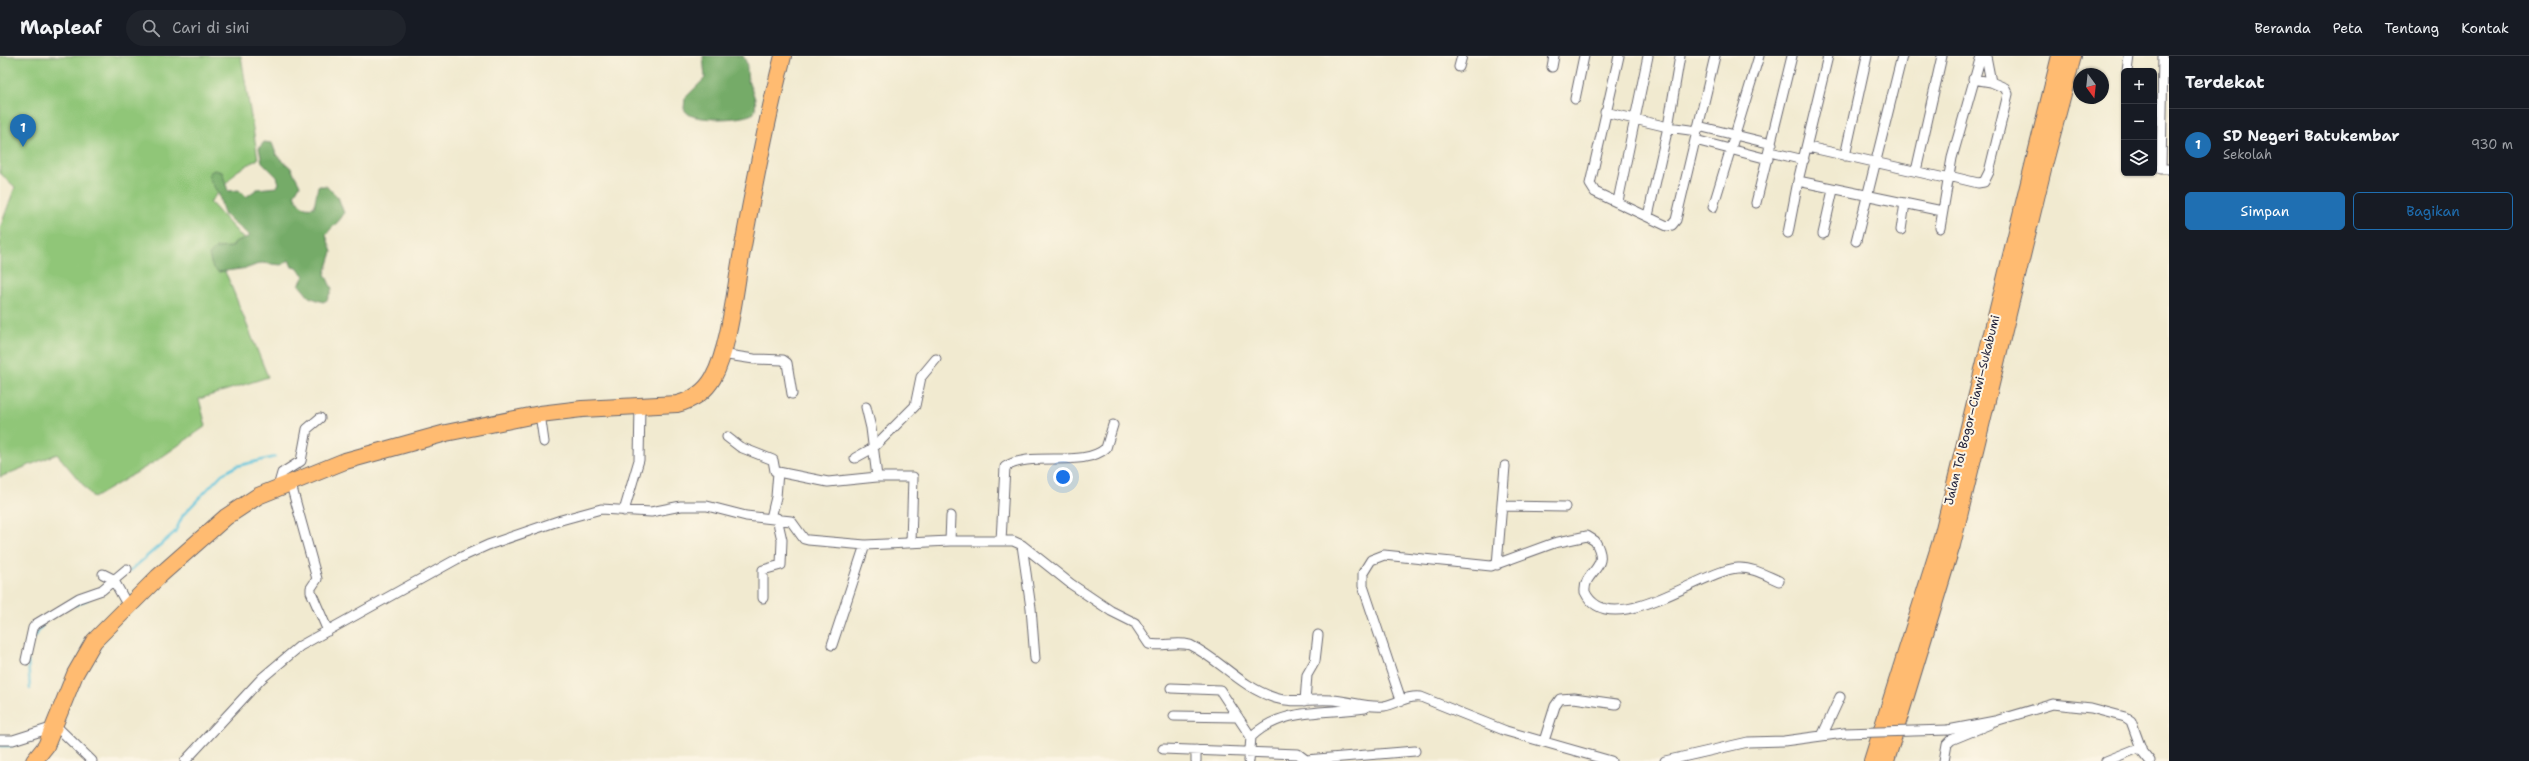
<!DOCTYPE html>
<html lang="id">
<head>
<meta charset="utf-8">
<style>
	:root { --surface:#171b24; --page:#20242c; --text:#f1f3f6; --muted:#9ea1a6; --line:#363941; --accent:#1f6fb2 }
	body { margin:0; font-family:"Shantell Sans",sans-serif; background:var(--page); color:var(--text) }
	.controls { position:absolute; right:12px; top:12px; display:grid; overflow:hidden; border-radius:6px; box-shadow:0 1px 3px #0004 }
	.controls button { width:36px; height:36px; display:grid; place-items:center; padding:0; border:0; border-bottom:1px solid var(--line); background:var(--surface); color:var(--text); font:20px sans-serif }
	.compass { position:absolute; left:2073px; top:12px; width:36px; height:36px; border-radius:50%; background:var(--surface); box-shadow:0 1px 3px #0004; rotate:165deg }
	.you { position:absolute; left:1063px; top:421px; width:14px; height:14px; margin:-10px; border:3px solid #fff; border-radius:50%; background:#1a73e8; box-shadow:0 0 0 6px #1a73e833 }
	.badge { display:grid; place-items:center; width:26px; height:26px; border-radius:50%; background:var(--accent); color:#fff; font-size:13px; font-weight:700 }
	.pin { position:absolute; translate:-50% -33px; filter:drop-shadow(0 1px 2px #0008) }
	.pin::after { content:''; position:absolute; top:21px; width:14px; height:12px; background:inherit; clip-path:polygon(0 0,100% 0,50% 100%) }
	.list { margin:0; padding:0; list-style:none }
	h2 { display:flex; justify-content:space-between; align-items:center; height:52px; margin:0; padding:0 16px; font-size:17px }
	h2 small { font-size:13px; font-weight:400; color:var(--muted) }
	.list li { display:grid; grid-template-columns:26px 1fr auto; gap:12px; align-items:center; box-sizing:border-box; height:72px; padding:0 16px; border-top:1px solid var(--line) }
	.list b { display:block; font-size:15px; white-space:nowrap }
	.list p { margin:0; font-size:13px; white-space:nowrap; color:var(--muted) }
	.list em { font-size:13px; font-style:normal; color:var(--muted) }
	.actions { display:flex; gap:8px; padding:12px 16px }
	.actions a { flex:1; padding:9px 0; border:1px solid var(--accent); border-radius:6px; text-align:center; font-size:14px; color:var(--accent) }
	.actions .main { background:var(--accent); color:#fff }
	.icon { flex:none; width:22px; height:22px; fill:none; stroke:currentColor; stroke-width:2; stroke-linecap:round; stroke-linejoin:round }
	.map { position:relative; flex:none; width:2169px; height:705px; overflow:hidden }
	header { display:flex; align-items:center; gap:24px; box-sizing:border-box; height:56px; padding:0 20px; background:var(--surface); border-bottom:1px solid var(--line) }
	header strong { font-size:19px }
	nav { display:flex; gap:22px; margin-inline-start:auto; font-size:14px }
	.search { width:280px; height:36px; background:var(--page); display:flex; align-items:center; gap:10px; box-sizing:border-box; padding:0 14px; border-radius:22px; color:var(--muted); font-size:15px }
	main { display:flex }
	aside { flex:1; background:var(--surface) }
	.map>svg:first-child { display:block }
	.green { fill:#90c678; stroke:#59745a }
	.forest { fill:#74ab68; stroke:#4b6652 }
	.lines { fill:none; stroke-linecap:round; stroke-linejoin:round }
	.stream { stroke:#5fc4dd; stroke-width:2.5 }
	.street-casing { stroke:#6a686f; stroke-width:11 }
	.highway-casing { stroke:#6a686f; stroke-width:18 }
	.street { stroke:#fff; stroke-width:9 }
	.highway { stroke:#ffbb71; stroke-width:16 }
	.street-bridge-casing { stroke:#6a686f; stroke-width:11; stroke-linecap:butt }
	.street-bridge { stroke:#fff; stroke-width:9 }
	.labels { text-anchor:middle; stroke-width:4; stroke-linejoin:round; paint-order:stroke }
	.street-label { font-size:12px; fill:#22223b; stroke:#fcf5e5 }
</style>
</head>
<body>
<header>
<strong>Mapleaf</strong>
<div class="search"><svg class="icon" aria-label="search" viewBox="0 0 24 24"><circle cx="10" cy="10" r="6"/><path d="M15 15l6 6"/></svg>Cari di sini</div>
<nav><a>Beranda</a><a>Peta</a><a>Tentang</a><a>Kontak</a></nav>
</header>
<main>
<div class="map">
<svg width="2169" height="705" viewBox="0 0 2169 705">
	<rect width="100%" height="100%" fill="#fcf5e5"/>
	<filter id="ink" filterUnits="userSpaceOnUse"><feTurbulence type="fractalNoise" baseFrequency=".025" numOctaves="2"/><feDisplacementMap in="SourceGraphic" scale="8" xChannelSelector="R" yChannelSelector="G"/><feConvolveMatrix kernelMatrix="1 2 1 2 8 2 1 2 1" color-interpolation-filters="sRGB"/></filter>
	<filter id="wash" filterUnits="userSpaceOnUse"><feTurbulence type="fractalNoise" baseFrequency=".012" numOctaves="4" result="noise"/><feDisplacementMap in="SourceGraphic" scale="16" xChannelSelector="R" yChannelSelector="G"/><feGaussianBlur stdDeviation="0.9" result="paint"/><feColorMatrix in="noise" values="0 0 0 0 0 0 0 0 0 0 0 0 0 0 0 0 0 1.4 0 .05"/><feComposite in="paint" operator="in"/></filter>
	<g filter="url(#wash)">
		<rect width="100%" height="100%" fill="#f1ead0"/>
		<path class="green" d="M0,0H241L258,103L237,115L210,146L249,189L215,196L228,222L268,321L199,343L206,370L156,405L94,442L57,398L0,421V172L15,131L0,117Z"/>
		<path class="forest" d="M703,0H743C749,8 746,15 748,24C751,36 759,43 754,57C744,64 702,65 690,59C688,58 685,55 684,53L685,42L705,22Z
			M264,86L272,87L277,100L291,112L300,129L294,139C299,148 302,153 314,151L318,130H326L338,141L344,157C340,166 331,171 326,179L332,196L325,218L332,233L327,244L323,246L309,241L299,229L304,220L297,212L292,211L289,204L282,209L261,207L248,212L218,216L212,210L209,199L216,192L232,191L235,186L250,180L224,158L219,139L209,122V117L214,114L222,116L228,135L239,134L246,141L257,133L277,131L279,127L277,121L262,106L259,92Z"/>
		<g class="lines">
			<path class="stream" d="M130,515L175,476L183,459L222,418L237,410L275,401
				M76,549L88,543
				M35,581L42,569
				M28,605L30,633
				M0,690H10L17,687"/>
		</g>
	</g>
	<g filter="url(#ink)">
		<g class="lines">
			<defs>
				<path id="street" d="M1619,0L1590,128L1595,136L1667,170L1672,169L1676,164L1715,0
					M1828,0L1798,125L1942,155
					M2163,0L2161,113H2169
					M1459,11L1462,0
					M1552,11L1554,0
					M2127,15L2129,0
					M1973,23L1991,26
					M1575,43L1584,0
					M1605,56L1668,71L1697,75
					M1698,70L1772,88
					M1695,84L1768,103
					M1808,91L1949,123L1953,121L1978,127L1984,126L1989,116L2008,38L2005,32L1991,26L1986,0
					M1770,96L1804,104
					M1845,100L1867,0
					M1916,115L1942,0
					M1618,145L1648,0
					M1756,147L1792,0
					M1713,151L1759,0
					M1648,160L1668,71L1680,0
					M1940,172L1952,102L1981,0
					M1901,174L1905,147
					M1788,177L1798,125
					M1823,178L1833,134
					M1856,185L1902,0
					M721,298L754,303L783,304L787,307L792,338
					M866,351L871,372L877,421
					M540,358L544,386
					M727,381L740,391L773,404L775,415L778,416L828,426L877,421H913L911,487
					M855,402L873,392L915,350L921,321L936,303
					M290,425L317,523L311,532V536L328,575
					M278,431L282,417L301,405L307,373L320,362
					M1502,450L1565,451
					M624,455L639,404L640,350
					M771,462L776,441L778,416
					M950,485L951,460
					M1001,485L1005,411C1031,394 1083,413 1106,392L1113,369
					M1022,489L1031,552L1035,603
					M1497,509L1505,410
					M103,518L113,523L128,550
					M763,542V514L781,509L782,484L777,462
					M832,589L865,489
					M26,604L33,572L36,568L79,542L102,534L127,513
					M1171,632L1220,634L1251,681
					M1401,644L1363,530V517L1371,504L1384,499L1491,510L1554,487L1587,480L1595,485C1612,514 1583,514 1585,536C1609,587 1702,514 1738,512C1752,511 1767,520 1779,525
					M1305,645L1307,619L1315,605L1318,579
					M1174,660L1238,661
					M55,669L92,705
					M1948,674L1995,665L2053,648L2091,652L2125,661L2131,665L2142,695L2150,705
					M1822,680L1840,641
					M0,684H13L54,671
					M1544,685L1555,650L1560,643L1574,642L1616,648
					M1163,693L1298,698L1306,704L1415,695
					M185,705L262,622L300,590L457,503L488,489L561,464L601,453L651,456L681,450H707L746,460L791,465L804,483L808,484L865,489L950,485H1013L1022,489L1071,528L1111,555L1135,567L1149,588C1163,591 1176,585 1190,589C1221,604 1239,630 1275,642C1294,648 1313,642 1332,644C1350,645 1366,652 1384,650C1397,648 1407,639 1421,641L1506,675L1611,705
					M1196,705V694
					M1249,705L1251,681C1282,651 1325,658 1365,652
					M1665,705L1748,686L1784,685L1844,677
					M1944,705L1947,688L1951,684L1990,668
					M2106,705L2141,691"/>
				<path id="highway" d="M34,705L46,690L75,618L94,585L158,521L226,461L258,440L345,405L446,377L540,358L582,353L677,348C693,344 705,336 713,322C729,293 735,235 741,201C753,134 766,67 783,0
					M1872,705L1941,485L2060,0
					M1886,705L1952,489L2043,113L2073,0"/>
			</defs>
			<use href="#street" class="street-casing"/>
			<use href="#highway" class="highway-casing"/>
			<use href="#street" class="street"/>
			<use href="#highway" class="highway"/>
			<defs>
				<path id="street-bridge" d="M1844,677L1948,674"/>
			</defs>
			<use href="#street-bridge" class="street-bridge-casing"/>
			<use href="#street-bridge" class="street-bridge"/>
		</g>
	</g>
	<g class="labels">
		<g class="street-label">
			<text transform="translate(1972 354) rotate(-76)" y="4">Jalan Tol Bogor–Ciawi–Sukabumi</text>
		</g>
	</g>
</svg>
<div class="controls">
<button>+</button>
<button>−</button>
<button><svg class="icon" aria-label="layers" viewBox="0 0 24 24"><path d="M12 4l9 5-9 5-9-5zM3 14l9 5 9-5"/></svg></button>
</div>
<svg class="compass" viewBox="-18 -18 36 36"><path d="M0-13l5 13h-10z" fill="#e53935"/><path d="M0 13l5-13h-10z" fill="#9ea1a6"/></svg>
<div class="you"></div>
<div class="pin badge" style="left:23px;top:91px">1</div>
</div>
<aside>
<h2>Terdekat<small></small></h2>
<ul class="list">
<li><span class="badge">1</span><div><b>SD Negeri Batukembar</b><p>Sekolah</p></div><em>930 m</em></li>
</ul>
<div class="actions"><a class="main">Simpan</a><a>Bagikan</a></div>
</aside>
</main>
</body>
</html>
